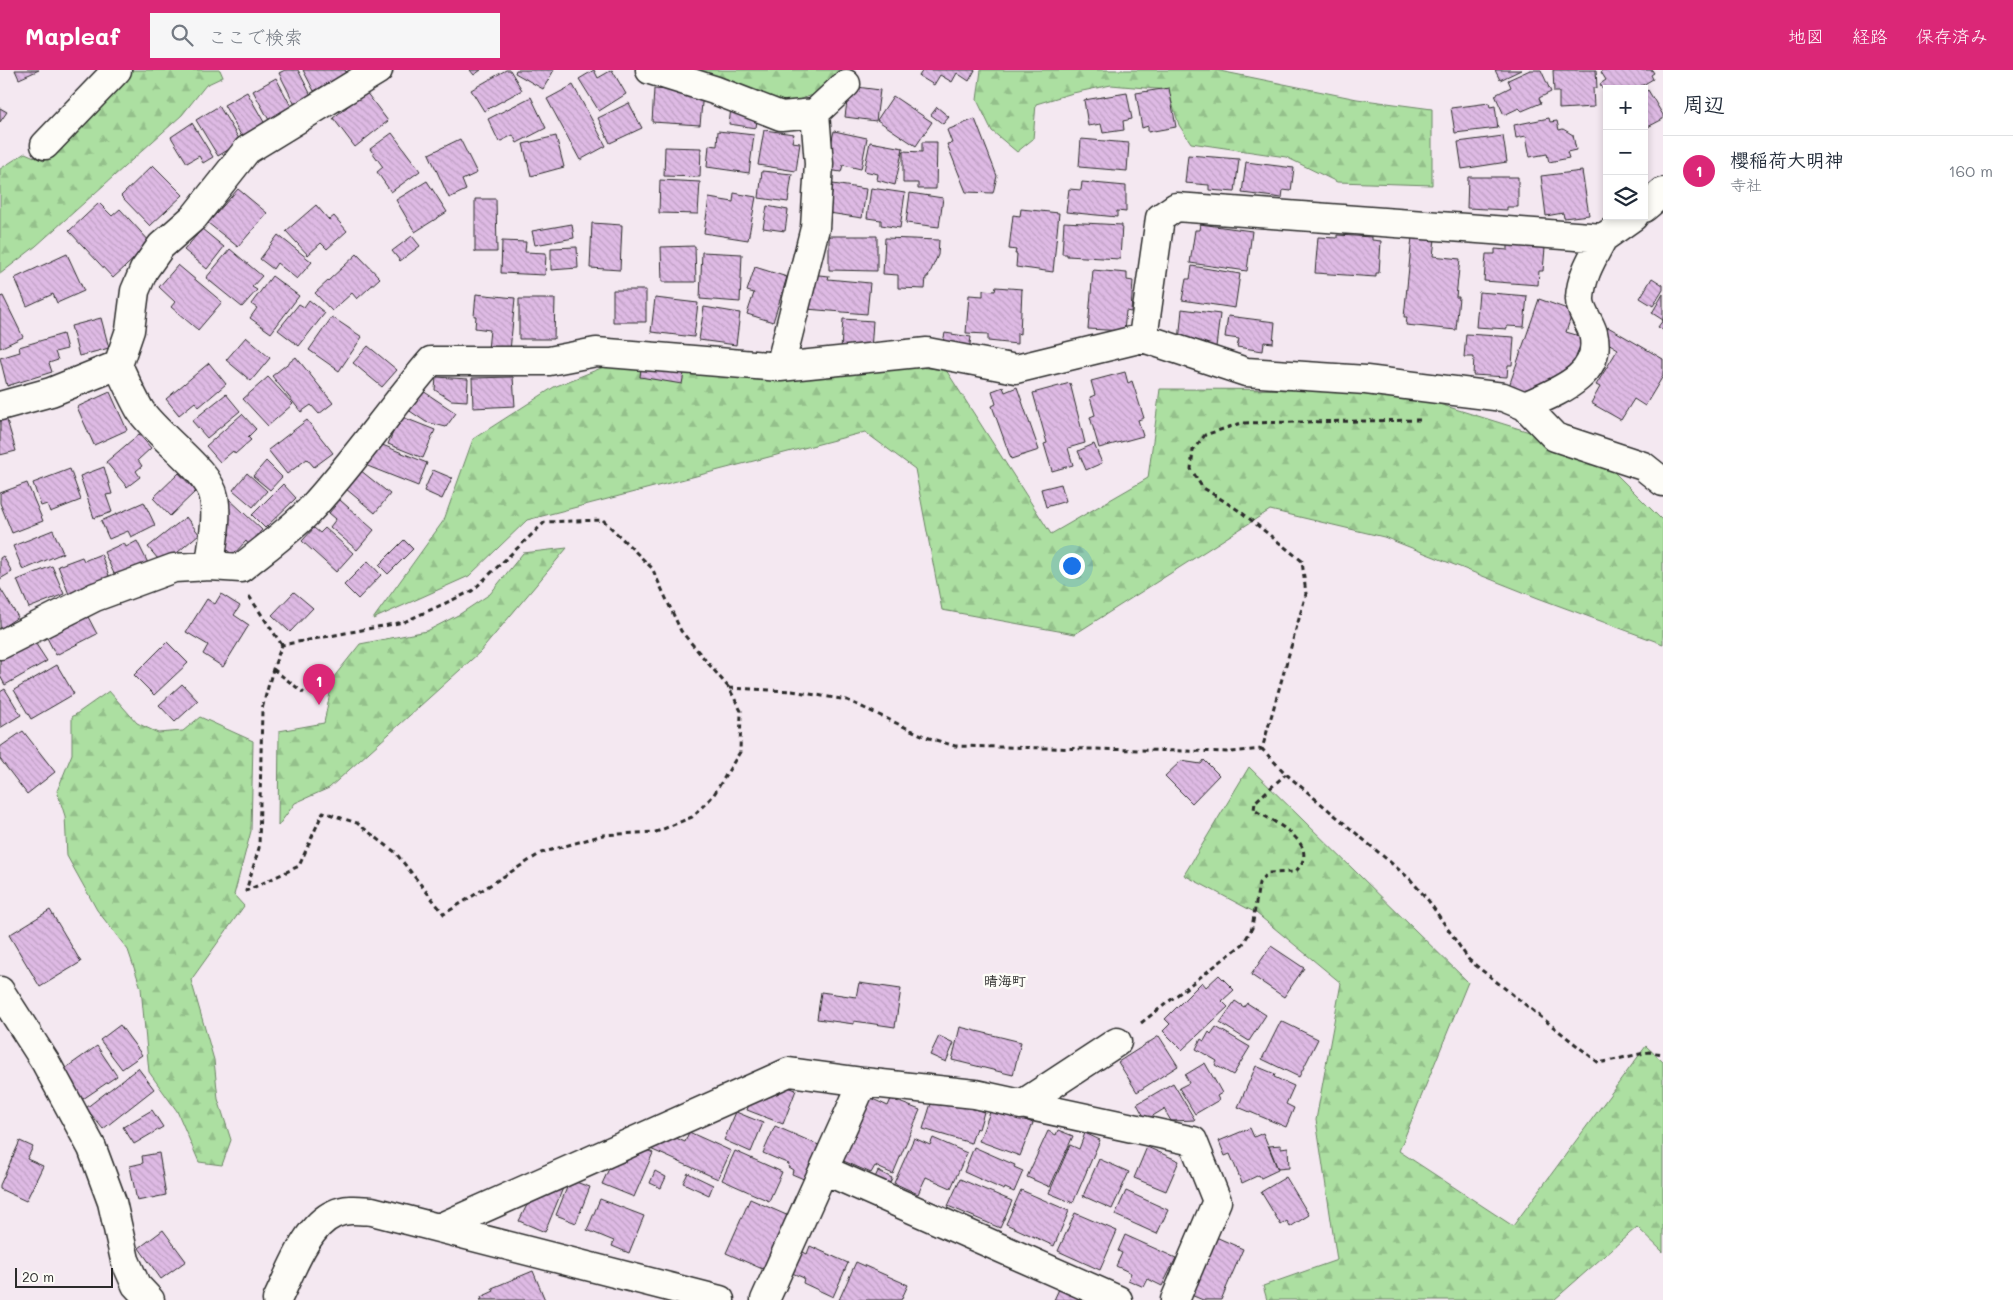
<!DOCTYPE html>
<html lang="ja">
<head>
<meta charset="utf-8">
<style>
	:root { --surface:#fff; --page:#f6f6f7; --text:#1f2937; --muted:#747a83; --line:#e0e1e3; --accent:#db2777 }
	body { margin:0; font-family:Mali,"Klee One",sans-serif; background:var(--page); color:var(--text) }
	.controls { position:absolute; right:15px; top:15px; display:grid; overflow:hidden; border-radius:0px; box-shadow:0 2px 8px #0003 }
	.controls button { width:45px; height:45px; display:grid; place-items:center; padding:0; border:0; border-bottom:1px solid var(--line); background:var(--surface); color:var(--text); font:25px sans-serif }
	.scale { position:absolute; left:15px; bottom:12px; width:98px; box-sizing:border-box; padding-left:5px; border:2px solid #2b2b2b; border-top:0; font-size:14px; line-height:18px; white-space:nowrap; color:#2b2b2b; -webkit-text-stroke:4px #fdfcf7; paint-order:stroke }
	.you { position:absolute; left:1071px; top:495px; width:18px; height:18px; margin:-12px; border:4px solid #fff; border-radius:50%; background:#1a73e8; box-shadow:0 0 0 8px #1a73e833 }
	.badge { display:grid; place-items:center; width:32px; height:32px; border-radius:50%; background:var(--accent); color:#fff; font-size:16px; font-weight:700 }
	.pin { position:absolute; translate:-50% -41px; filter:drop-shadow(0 1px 2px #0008) }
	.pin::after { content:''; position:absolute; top:26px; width:18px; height:15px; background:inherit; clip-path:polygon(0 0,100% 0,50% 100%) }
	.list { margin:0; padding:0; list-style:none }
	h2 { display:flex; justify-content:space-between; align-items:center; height:65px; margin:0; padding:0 20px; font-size:21px }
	h2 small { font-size:16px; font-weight:400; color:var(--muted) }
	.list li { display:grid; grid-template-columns:32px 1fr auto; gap:15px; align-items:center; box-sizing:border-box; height:70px; padding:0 20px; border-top:1px solid var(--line) }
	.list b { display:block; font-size:19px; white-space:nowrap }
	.list p { margin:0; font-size:16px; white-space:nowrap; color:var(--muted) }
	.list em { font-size:16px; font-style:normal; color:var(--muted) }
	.icon { flex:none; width:28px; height:28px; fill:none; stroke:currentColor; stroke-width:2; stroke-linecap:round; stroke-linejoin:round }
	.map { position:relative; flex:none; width:1663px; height:1230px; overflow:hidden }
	header { display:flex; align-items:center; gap:30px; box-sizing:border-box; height:70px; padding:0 25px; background:var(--accent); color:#fff }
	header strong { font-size:24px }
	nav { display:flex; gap:28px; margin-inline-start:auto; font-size:18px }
	.search { width:350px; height:45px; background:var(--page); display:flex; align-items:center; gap:12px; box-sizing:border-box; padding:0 18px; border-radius:0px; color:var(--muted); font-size:19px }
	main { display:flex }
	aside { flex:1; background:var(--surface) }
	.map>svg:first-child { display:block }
	.forest { fill:url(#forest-firs); stroke:#6c8566 }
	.building { fill:url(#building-back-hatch); stroke:#2b2b2b }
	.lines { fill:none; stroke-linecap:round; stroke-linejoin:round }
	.minor-casing { stroke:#2b2b2b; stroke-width:31 }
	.path { stroke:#2b2b2b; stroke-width:3; stroke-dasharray:5 4; stroke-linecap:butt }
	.minor { stroke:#fdfcf7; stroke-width:28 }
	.labels { text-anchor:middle; stroke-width:5; stroke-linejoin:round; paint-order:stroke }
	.neighbourhood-label { font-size:14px; font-weight:bold; fill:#2b2b2b; stroke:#fdfcf7 }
</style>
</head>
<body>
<header>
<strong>Mapleaf</strong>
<div class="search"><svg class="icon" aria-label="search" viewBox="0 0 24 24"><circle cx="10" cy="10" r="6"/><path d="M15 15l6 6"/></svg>ここで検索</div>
<nav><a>地図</a><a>経路</a><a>保存済み</a></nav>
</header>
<main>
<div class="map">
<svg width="1663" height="1230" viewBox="0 0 1663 1230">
	<defs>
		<pattern id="forest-firs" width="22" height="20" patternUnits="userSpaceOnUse" patternTransform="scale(1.25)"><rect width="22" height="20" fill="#acdfa1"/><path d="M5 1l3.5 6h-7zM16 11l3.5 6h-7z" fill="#94c08b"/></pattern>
		<pattern id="building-back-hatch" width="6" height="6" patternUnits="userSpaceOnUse" patternTransform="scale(1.25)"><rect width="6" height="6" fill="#debae4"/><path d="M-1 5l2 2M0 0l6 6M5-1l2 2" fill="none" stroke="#bfa0c4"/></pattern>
	</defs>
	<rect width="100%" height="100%" fill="#f4e8f1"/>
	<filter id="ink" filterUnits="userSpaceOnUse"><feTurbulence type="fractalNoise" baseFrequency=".02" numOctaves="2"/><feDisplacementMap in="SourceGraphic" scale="10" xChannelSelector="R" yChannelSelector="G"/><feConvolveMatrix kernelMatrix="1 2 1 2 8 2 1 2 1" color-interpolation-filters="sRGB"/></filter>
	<g filter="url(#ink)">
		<path class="forest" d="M131,0H220L223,7L206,15L182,45L36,176L0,204V99L25,83L44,91Z
			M700,0H841V2L825,21L780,36Z
			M981,0H1215L1357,29L1432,39V115L1337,112L1286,87L1191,73L1179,55L1168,20L1111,15L1073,23L1036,34L1033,69L1017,82L992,61L977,30Z
			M776,281L946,300L1051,464L1148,408L1160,319L1394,320L1594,382L1663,451V574L1538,528L1384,467L1270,440L1075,564L942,540L915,399L865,362L527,450L469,506L373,549L444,450L473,369L554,317L636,284Z
			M567,478L480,582L329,718L295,733L278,756L279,661L324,653L333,608L360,574L427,561L460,544L490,524L523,483Z
			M109,621L137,653L158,663L183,661L200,647L253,671L251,761L234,825L244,836L191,910L214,990L218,1029L231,1070L222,1095L199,1092L177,1041L149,1002L141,918L128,880L97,840L67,786L65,746L57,721L72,684V647Z
			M1249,697L1468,912L1399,1081L1513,1156L1646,976L1663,992V1182L1637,1157L1554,1230H1267L1263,1216L1337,1190L1316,1050L1341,913L1256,843L1184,805Z"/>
		<path class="building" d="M15,0H39L19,9Z
			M285,0H298L312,27L295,35L279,3Z
			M303,0H345L347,3L314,21Z
			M470,0H481L474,5Z
			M506,0H510L522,20L484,41L471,20Z
			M516,0H554L543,19L515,3Z
			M594,0L598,8L612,0L626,24L599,41L579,9Z
			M923,0H975L969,11L957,3L952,12L940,5L934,15L919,6Z
			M1495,0H1521L1500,10Z
			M1530,0H1541L1551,22L1539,28L1541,33L1522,41L1519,38L1504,45L1495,25L1511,17L1508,10Z
			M1553,0H1596L1597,18H1593L1594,37L1559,39V22H1554Z
			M1604,0H1652L1654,3L1651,5L1653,9L1636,19H1607V26L1600,14L1606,10L1601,2Z
			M276,8L292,38L269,50L253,21Z
			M573,15L606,76L580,90L547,29Z
			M849,16L880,20L876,51L845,47Z
			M1169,18L1176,57L1148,62V56L1142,58L1136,23Z
			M654,19L703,22L700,55L652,52Z
			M1648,20L1663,45V49L1644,59V23Z
			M247,22L265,54L242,67L224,35Z
			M366,22L388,51L355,77L333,48Z
			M1127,23L1132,49L1123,51L1124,60L1103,63L1101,54L1088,56L1084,30Z
			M893,26L932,52L916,76L877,50Z
			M531,27L546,58L517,73L513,65L499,72L488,49Z
			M629,33L642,58L610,73L598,48Z
			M1489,33L1490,37L1495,36L1498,58L1455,63L1451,38Z
			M219,36L241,72L218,86L196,50Z
			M937,37L949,47L943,54L931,45Z
			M0,38L7,42L0,52Z
			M731,38L758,40L756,58L729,54Z
			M1549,48L1550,52L1557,51L1559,60L1563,59L1573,65L1576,80L1567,82L1569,88L1549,92L1547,84L1530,87L1526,66L1516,68L1514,55Z
			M975,49L997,106L993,123L966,122L947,74L952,73L947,60Z
			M192,53L213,87L203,93L199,86L187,93L171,67Z
			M764,60L794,64L792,72L800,73L796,101L758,95Z
			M718,61L754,65L749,103L707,97L709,75L717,76Z
			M834,61L867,68L861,99L843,95L841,102L828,100L827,92Z
			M392,63L420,101L391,122L377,102L383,97L370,79Z
			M556,66L564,97L531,106L523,74Z
			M1503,66L1507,92L1462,99L1458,72Z
			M460,69L477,103L462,110L466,120L449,128L429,84Z
			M1081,69L1129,73L1127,101L1079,97Z
			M870,72L903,78L895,115L877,110L878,104L864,101Z
			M922,72H937L936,119H918V113H903V81L922,82Z
			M665,77L701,78L700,107L664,106Z
			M1188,85L1239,89L1235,122L1209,120V115L1185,113Z
			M1246,92L1294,98L1291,121L1283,120L1282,128L1242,123Z
			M153,95L183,125L150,156L121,126Z
			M762,101L792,104L788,132L759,128Z
			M1582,101L1589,145L1564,148L1563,143L1546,146L1541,106Z
			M1468,107H1518V137H1507V140L1467,138Z
			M660,110L700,112L698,144L659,143Z
			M427,111L447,142L415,162L396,130Z
			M1082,112L1126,116V142L1117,141V147L1066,142L1069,119L1081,120Z
			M833,114L866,119L862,148L829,143Z
			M871,118L905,123L900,158L881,155V150L867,148Z
			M238,119L267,143L238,177L208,153Z
			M734,123L756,127L748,170L704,163L709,128L733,132Z
			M910,123L943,128L939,157L906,153Z
			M475,129H496L497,182H475Z
			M99,133L112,146L120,139L151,173L113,208L69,161Z
			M316,135L329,150L334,146L347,161L327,179L321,173L308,185L286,161Z
			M767,136L788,140L785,161L763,158Z
			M1021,139L1059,143L1053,202L1016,197L1017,184H1015L1016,180L1009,179L1013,145L1020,146Z
			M1064,152L1122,155L1120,189L1067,186V184H1062Z
			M592,153L622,155L620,200L590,198Z
			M572,154L574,168L535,175L532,161Z
			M1200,154L1252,161L1247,201L1190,193L1195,160H1199Z
			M202,159L224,177L207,199L184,180Z
			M278,165L312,192L297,209L277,193L273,199L260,189Z
			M1337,165L1372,167V170L1381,171L1379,203H1376V207L1315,203L1318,167L1337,168Z
			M412,166L420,176L400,191L392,181Z
			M829,166H877V201L829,200Z
			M1412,167L1435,169L1433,186L1460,189L1456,227H1459L1456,260L1406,255L1407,247H1404Z
			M885,168L939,170L938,185L928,207H926L925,219L898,218V205L883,204Z
			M502,171L526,172L525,182L546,183L545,205L501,203Z
			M1508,175L1545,178L1543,201H1539L1538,215L1484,211L1486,184H1495V179L1508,180Z
			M695,176L696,212H662L661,177Z
			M577,177L578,198L551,200V178Z
			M230,179L262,206L252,217L257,220L242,237L206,208Z
			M702,182L742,184L740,232L700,229Z
			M67,184L84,221L57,233L53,224L27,236L15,208Z
			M357,184L380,208L357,229L352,223L332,241L315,223Z
			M178,195L222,232L198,260L171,237L175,232L159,217Z
			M1192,196L1240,204L1235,238L1182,230L1186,209H1190Z
			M755,197L787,207L773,252L747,244L754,223L747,221Z
			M1093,200L1127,203V210L1133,211L1131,242L1126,241L1124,261L1088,259Z
			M809,204L829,206L828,209L870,213L867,244L806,239Z
			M272,206L299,226L271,263L250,248L257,238L251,234Z
			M1652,208L1663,215V220L1653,236L1640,228Z
			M996,217L1022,219L1020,264L1017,263V274L988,271V264L966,263L969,225L983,226V220L995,221Z
			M613,220H646V252H613Z
			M1479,222L1527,226L1524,257L1507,256V259L1476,257Z
			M476,224L515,228L510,281L488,279L490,260L475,258L476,246H474Z
			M1663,224V260L1658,257L1663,250L1652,243Z
			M3,226L23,267L0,278V227Z
			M655,228L698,233L694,267L651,262Z
			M519,229H555L554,269H519Z
			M1539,229L1573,241L1566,262L1583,267L1575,290L1579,292L1554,316L1519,322L1508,319Z
			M309,230L325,243L299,276L278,260L299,234L304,237Z
			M704,237L740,243L736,275L699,270Z
			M1182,239L1220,244L1216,277L1179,272Z
			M1228,246L1275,252L1273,273L1264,272L1263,281L1237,277L1239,269L1225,267Z
			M332,247L362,267L339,301L309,280Z
			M101,248L109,278L79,286L71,256Z
			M843,249L873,251L871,281L841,279Z
			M1608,257L1663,289V306L1645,336L1634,329L1621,350L1591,333L1600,317L1596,315L1618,279L1608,273L1604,264Z
			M945,263L971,267L969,281L942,276Z
			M63,264L67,279L55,282L58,290L49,293L52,302L7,316L0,288L20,282L19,277Z
			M1466,264L1514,267L1512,295H1508L1507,307L1473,305L1474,287H1464Z
			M246,267L270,288L251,311L226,290Z
			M368,276L397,300L382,317L353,293Z
			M296,287L333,333L319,344L311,335L301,342L272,306Z
			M642,291L685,298L682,314L640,307Z
			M209,293L226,314L199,337L195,332L179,345L166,329Z
			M1125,302L1128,313L1132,311L1144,348L1138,350L1143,366L1099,378L1090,347L1095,345L1090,327L1095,325L1091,311Z
			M268,307L293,334L268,356L243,329Z
			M436,307L468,309L467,331L451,330L435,320Z
			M513,307L515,336L473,338L472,308Z
			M1070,313L1085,373L1068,378L1073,395L1052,401L1044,374L1047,373L1033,323Z
			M417,317L456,343L446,357L426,352L404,337Z
			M1003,317L1005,322L1017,317L1039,380L1011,389L992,336L996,334L992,321Z
			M110,322L127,360L94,375L77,337Z
			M226,324L240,341L207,368L192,351Z
			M242,344L256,359L248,367L251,370L235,384L233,381L220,392L206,376Z
			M400,346L435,360L423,388L388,374Z
			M6,347L16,381L0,385V349Z
			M307,350L333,383L314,397L307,389L287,404L268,380Z
			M139,364L151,378L138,390L142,396L136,401L140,407L127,417L106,392Z
			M375,372L427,393L418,416L365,395Z
			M1094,374L1102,393L1086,400L1078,381Z
			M266,391L282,407L270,420L253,406Z
			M355,396L390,424L375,443L340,414Z
			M104,397L112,424L106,425L112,442L94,448L80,406Z
			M70,399L81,430L50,442L47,434L41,436L33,413Z
			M433,400L452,408L442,429L424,421Z
			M179,403L196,421L170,446L153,428Z
			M247,403L267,421L253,437L233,420Z
			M27,413L43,451L12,463L0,433V423Z
			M283,414L296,428L265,458L252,445Z
			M1061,414L1066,431L1046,437L1041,419Z
			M227,427L262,460L249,475L246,471L233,485L221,475L230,464L222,457Z
			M340,430L374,460L357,480L330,457L336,449L329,443Z
			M144,432L155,455L131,467L128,461L109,469L101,451Z
			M186,447L199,464L163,495L148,477Z
			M314,458L320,463L325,458L353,483L336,502L302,471Z
			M53,460L63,483L23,500L13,476Z
			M404,470L413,479L388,504L379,495Z
			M137,471L148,493L116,508L104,482L124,473L126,477Z
			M101,484L111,511L70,527L58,496L82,487L84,491Z
			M3,486L12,502L0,509V488Z
			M368,491L381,505L358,529L344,515Z
			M52,496L64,524L29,538L17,510Z
			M0,518L18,547L0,559Z
			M294,522L313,538L290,562L272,545Z
			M221,524L240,536L234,545L249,555L223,597L203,584L208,575L186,562L207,529L215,534Z
			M86,543L97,564L56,585L45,564Z
			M34,571L47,591L5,615L0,606V590Z
			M167,572L188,593L154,625L134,605Z
			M57,595L74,624L31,649L14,620Z
			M182,614L198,631L175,652L159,635Z
			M5,619L21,645L0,658V622Z
			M23,661L55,702L27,724L0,689V677Z
			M1204,690L1219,705L1192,733L1165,706L1181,691L1201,694Z
			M50,840L81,892L40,917L9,865Z
			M1271,876L1304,898L1284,927L1251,905Z
			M1219,905L1234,920L1222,931L1228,937L1182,980L1163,961L1170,954L1165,949L1202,912L1206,917Z
			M859,913L901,919L895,957L854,951V954L817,949L821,922L856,927Z
			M1235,931L1244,937L1247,933L1266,945L1249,971L1220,953Z
			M1281,951L1318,969L1299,1007L1262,989Z
			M120,955L142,985L122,999L100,970Z
			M960,957L1021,972L1013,1005L952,990Z
			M1216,957L1250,977L1233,1005L1215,995L1217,991L1196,979L1201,969L1204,971L1209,962L1211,964Z
			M939,966L954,973L946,992L930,985Z
			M1159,966L1178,996L1137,1022L1118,992Z
			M97,976L117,1006L80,1031L60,1002Z
			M1205,993L1222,1023L1217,1026L1219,1030L1195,1044L1179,1018L1189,1013L1185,1005Z
			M1256,996L1275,1004L1274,1007L1294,1016L1286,1034L1294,1038L1286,1057L1238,1037Z
			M138,998L154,1019L103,1059L86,1038Z
			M772,1011L796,1020L783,1054L747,1040L753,1024Z
			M1173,1013L1195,1050L1171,1051L1164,1039L1146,1050L1137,1034Z
			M866,1026L888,1036L891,1029L920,1040L893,1104L875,1096L871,1103L839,1089Z
			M933,1027L984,1042L979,1059L976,1058L971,1073L923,1059Z
			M992,1037L1033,1053L1020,1086L979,1071Z
			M152,1040L163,1057L134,1074L123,1057Z
			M736,1042L763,1053L751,1082L724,1070Z
			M775,1056L821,1076L806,1110L792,1104L793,1100L788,1097L789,1094L763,1083Z
			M1250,1058L1254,1067L1263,1063L1278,1100L1261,1108L1259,1105L1242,1113L1230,1084L1225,1086L1219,1071Z
			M1058,1060L1073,1066L1050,1117L1027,1107L1048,1061L1056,1065Z
			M689,1062L731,1081L718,1109L648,1078L667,1064L685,1072Z
			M1085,1063L1100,1070L1073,1133L1049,1123L1070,1075L1079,1079Z
			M914,1068L930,1075L933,1068L967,1083L951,1118L926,1107L918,1124L894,1113Z
			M20,1071L33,1077L27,1089L43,1096L26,1131L0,1119V1115Z
			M1281,1075V1078L1288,1077L1289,1098L1278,1099L1269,1076Z
			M641,1077L653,1083L634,1127L602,1114L612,1092L616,1089L626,1093L632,1078Z
			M974,1077L1015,1095L1014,1097L1023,1101L1014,1122L1005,1118L1004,1120L964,1102Z
			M1147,1077L1179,1091L1166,1121L1134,1108Z
			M735,1081L782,1102L769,1131L722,1110Z
			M159,1083L166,1125L137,1131L130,1096L143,1093L142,1086Z
			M1099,1089L1129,1102L1112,1139L1083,1126Z
			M655,1101L666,1107L661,1118L650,1113Z
			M878,1101L892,1108L887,1119L873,1112Z
			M688,1103L713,1115L709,1125L683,1113Z
			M1286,1107L1309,1145L1290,1157L1287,1151L1281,1155L1261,1122Z
			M960,1109L1012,1131L1000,1158L948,1136Z
			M570,1110L590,1117L576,1153L556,1145Z
			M557,1116L563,1118L545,1162L519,1151L527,1135Z
			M1021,1120L1069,1141L1054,1176L1006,1154Z
			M1126,1121L1168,1140L1157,1164L1115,1145Z
			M600,1129L644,1146L629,1183L612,1176L614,1171L587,1160Z
			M750,1129L791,1147L767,1201L726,1183Z
			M1075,1143L1117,1161L1100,1200L1058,1181Z
			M163,1160L186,1191L161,1209L139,1178Z
			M1125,1165L1176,1188L1162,1216L1148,1209L1144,1217L1128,1210L1131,1203L1116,1196L1122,1183L1118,1181Z
			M1216,1167L1243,1179L1221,1230H1203L1191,1225Z
			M810,1176L848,1193L833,1227L803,1213L804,1208L792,1203L801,1181L807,1184Z
			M856,1192L908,1215L901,1230H839Z
			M533,1201L545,1230H480L482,1229L481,1227L494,1221L492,1218Z
			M1059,1219L1083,1230H1054Z"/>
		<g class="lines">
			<defs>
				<path id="minor" d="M650,0L714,20L781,46L815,43
					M45,75L117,0
					M1644,138L1663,122
					M1143,268L1160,148L1176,137L1603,168L1634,146
					M780,297L815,158L819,94L815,43L846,14
					M0,336L51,322L118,295
					M1525,336C1556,322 1604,306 1593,263C1590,252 1579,239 1580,228C1581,206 1593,187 1603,168
					M210,496C212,475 218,449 214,427C209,400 157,366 140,340C132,326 125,310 118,295L130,260L135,221L144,200L161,176L194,147L247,80L378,0
					M0,575L95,527L174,498L210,496L241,498C263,480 288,462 308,442C353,394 389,340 431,291H549L596,282L780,297L927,282L1016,299L1143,268L1246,302L1366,310L1503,327L1525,336L1555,367L1643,396L1663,412
					M0,921L46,993L92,1078L112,1132L125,1190L136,1215L150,1230
					M1021,1035L1117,972
					M824,1100L1118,1230
					M439,1158L789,1002L863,1012
					M277,1230C290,1204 306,1156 334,1144C346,1138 359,1140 372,1141L720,1230
					M765,1230L863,1012L975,1024L1193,1071L1217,1131L1175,1230"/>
			</defs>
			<use href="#minor" class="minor-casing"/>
			<path class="path" d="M1420,350L1241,353L1205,365L1193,380L1191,399L1202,417L1241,442L1302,491L1306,524L1262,679L1286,704L1410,809L1428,830L1469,890L1599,993L1649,982L1663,984
				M603,450L652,498L681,561L729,618L741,641L740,682L713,726L692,747L656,762L603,765L541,783L444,844L395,782L357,753L323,742L299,796L246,821L259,778L262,639L273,599L282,575L404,552L472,521L545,452Z
				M249,526L282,575
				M273,599L304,623
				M729,618L792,621L847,630L926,667L955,676L1231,682L1262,679
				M1141,953L1243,874L1252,858L1259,813L1268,803L1295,802C1324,774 1274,752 1254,740L1255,732L1286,704"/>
			<use href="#minor" class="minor"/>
		</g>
	</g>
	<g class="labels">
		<g class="neighbourhood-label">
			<text x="1005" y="916">晴海町</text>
		</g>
	</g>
</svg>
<div class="controls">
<button>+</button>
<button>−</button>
<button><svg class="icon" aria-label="layers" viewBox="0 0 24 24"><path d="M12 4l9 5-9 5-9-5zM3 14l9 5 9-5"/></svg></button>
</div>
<div class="scale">20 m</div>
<div class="you"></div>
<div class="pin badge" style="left:319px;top:635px">1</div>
</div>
<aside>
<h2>周辺<small></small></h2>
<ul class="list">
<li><span class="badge">1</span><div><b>櫻稲荷大明神</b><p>寺社</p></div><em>160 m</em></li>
</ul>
</aside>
</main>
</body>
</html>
